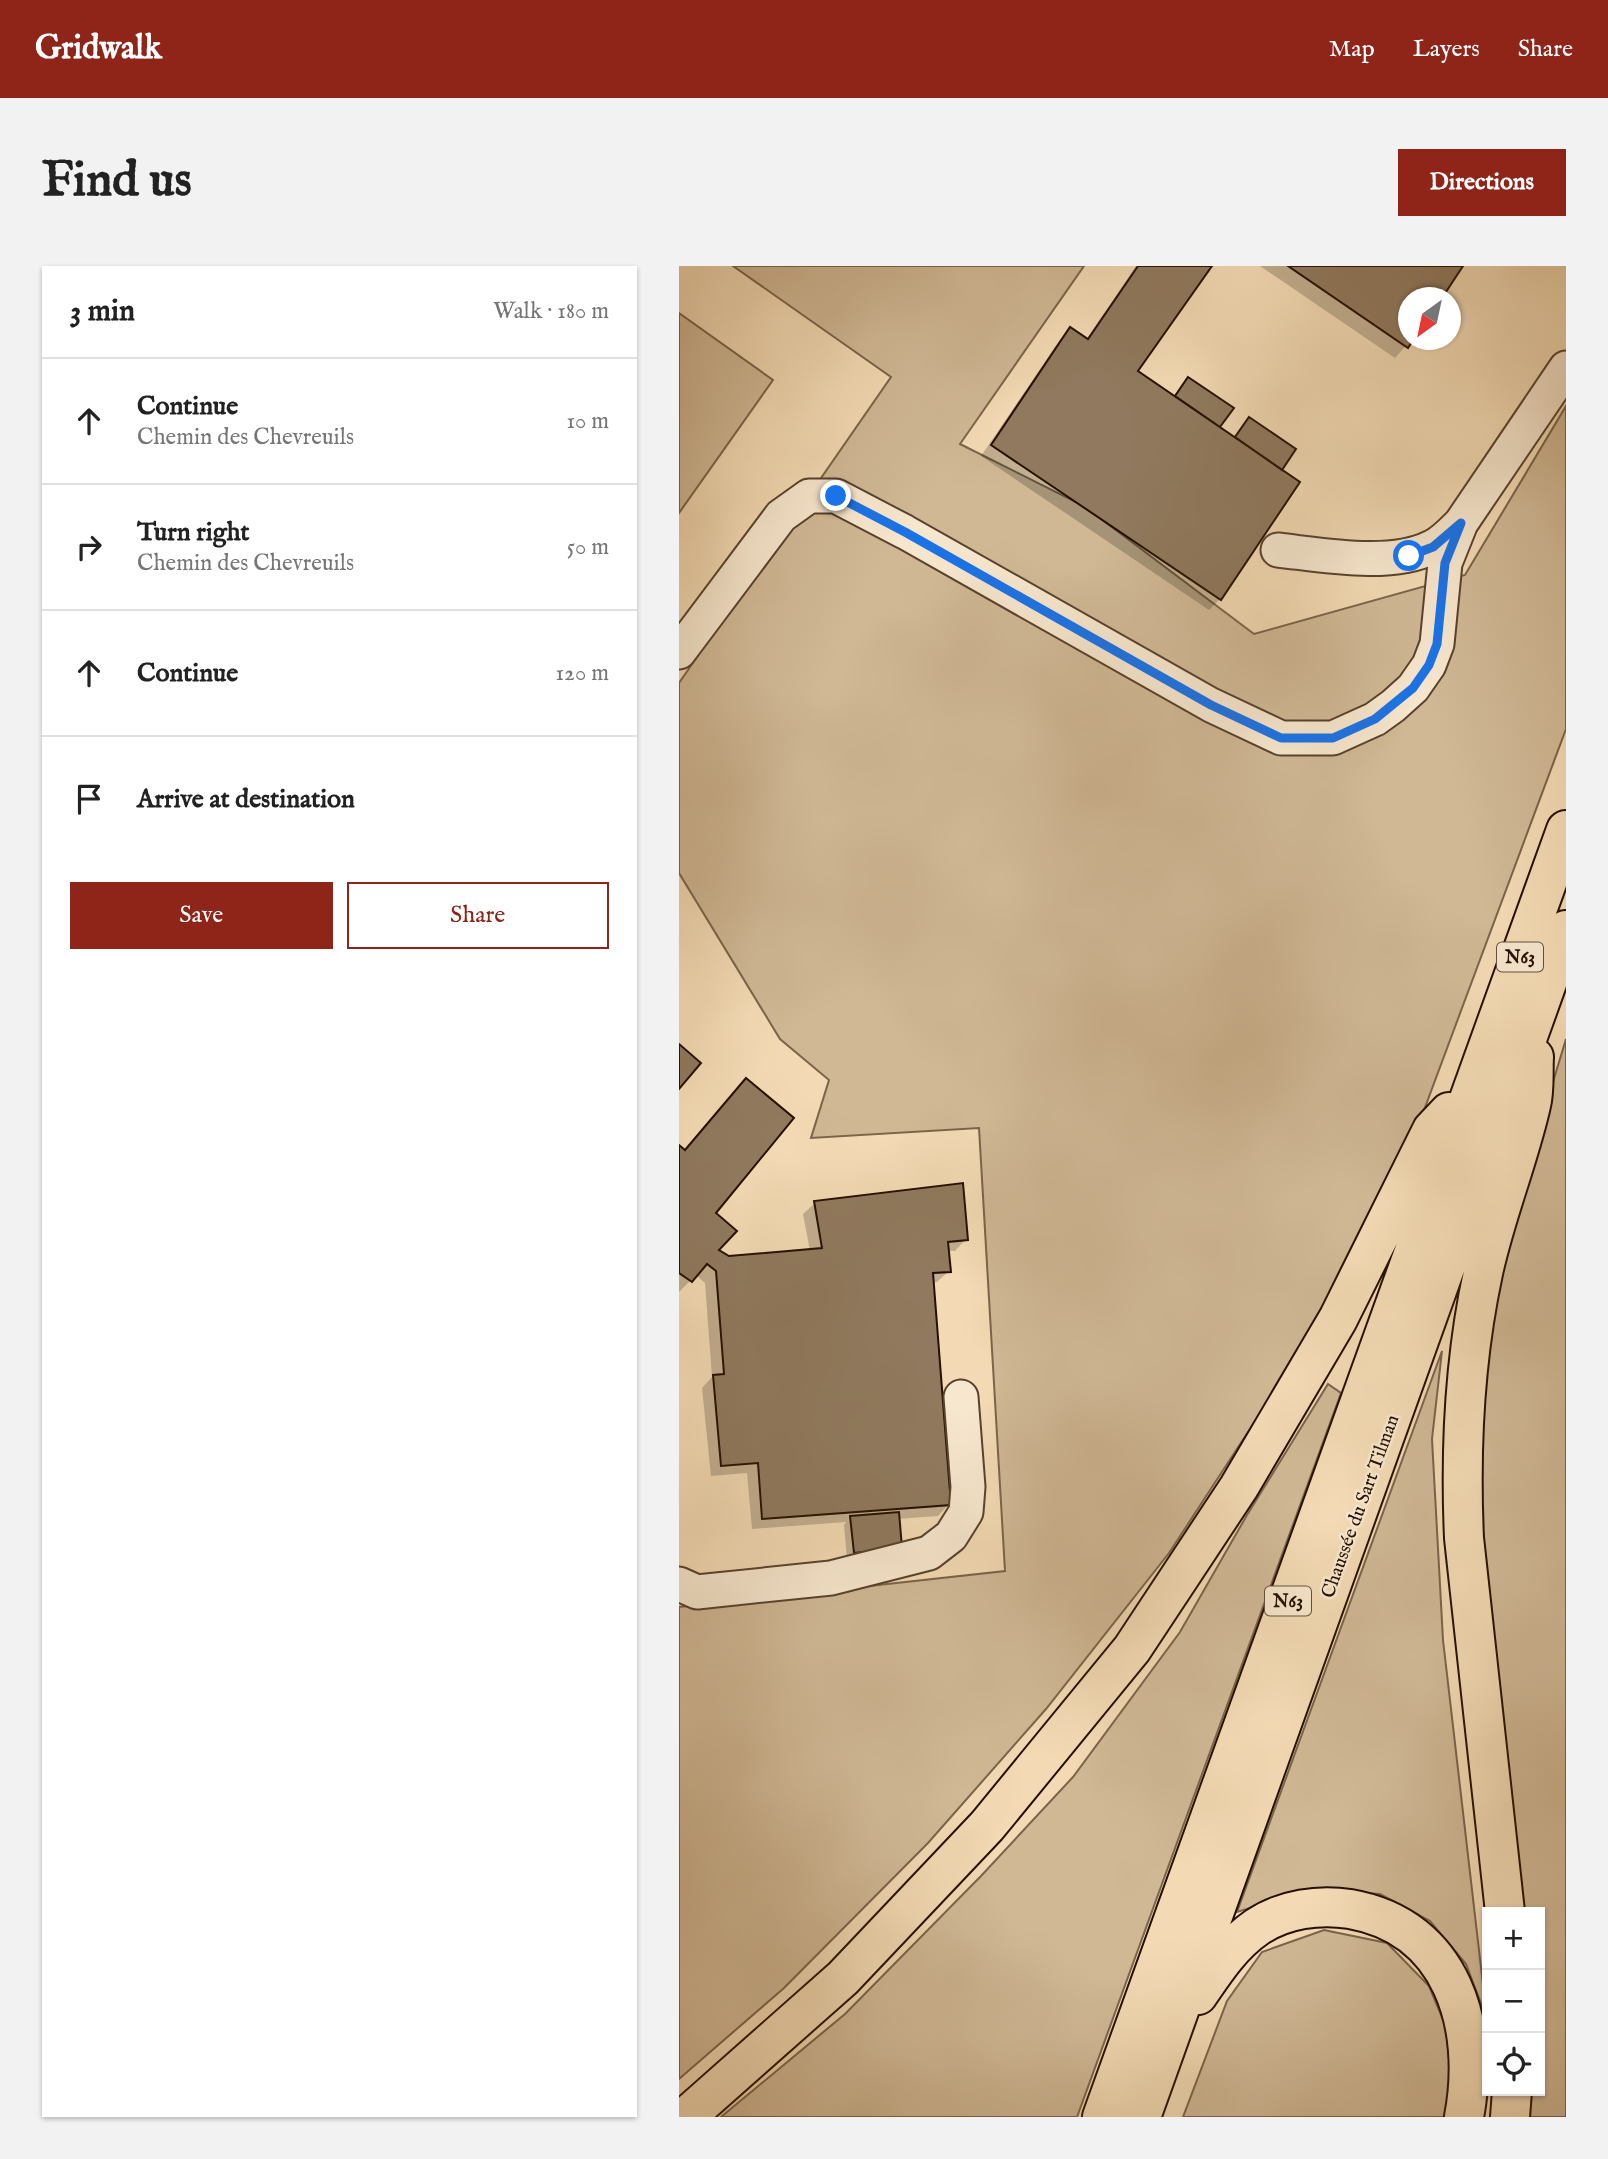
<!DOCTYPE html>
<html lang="en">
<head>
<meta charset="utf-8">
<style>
	:root { --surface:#fff; --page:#f2f2f2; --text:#222; --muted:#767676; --line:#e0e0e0; --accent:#8f2418 }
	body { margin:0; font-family:"IM FELL English",serif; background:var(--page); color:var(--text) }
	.controls { position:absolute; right:21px; bottom:21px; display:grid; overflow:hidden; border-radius:0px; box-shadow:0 2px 5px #0004 }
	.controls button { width:63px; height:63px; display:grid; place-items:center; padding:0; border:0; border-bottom:2px solid var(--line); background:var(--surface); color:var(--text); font:35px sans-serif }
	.compass { position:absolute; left:719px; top:21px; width:63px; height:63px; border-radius:50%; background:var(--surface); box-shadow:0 2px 5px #0004; rotate:213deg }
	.stop { position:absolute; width:21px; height:21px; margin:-16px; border:5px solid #1a73e8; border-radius:50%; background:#fff }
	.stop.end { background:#1a73e8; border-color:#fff; box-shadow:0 2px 7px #0008 }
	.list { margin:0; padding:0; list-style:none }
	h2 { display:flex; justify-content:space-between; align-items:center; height:91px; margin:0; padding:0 28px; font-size:30px }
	h2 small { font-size:23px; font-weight:400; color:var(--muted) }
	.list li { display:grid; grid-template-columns:46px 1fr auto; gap:21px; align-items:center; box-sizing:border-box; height:126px; padding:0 28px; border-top:2px solid var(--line) }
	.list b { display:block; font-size:26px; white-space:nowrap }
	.list p { margin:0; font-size:23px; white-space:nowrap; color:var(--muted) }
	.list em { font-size:23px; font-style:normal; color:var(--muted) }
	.actions { display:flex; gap:14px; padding:21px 28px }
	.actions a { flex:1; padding:16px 0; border:2px solid var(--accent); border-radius:0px; text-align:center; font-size:24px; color:var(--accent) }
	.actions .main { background:var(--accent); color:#fff }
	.icon { flex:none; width:38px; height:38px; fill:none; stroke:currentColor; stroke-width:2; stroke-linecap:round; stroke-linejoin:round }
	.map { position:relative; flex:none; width:887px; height:1851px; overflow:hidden; border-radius:0px }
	header { display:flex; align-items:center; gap:42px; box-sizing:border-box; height:98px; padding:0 35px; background:var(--accent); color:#fff }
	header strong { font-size:33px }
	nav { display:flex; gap:38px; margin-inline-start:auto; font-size:24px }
	.intro { display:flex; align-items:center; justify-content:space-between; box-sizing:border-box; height:168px; padding:0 42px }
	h1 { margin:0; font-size:49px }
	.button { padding:18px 32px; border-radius:0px; background:var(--accent); color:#fff; font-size:24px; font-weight:700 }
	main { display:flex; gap:42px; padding:0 42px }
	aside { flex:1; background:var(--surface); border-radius:0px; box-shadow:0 2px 5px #0004 }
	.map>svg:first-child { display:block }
	.green { fill:#d0b895; stroke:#7a644a; stroke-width:2 }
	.shadow { fill:#0003 }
	.building { fill:#90795e; stroke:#251000; stroke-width:2 }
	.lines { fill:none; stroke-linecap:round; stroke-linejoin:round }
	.minor-casing { stroke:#58422d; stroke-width:37 }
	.highway-casing { stroke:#251000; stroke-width:42 }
	.minor { stroke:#f7e7ce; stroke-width:33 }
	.highway { stroke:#f3dab4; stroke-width:38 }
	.route { stroke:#1a73e8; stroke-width:9 }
	.labels { text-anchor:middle; stroke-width:5; stroke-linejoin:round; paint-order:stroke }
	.shield { fill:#f7e7ce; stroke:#64503e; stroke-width:2 }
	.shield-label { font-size:18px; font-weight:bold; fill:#251000 }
	.street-label { font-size:19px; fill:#251000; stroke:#f7e7ce }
</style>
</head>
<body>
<header>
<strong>Gridwalk</strong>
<nav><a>Map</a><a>Layers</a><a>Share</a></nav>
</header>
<div class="intro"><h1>Find us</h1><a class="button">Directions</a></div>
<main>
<aside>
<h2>3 min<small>Walk · 180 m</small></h2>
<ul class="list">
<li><svg class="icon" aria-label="ahead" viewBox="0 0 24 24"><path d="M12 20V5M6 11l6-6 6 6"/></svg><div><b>Continue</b><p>Chemin des Chevreuils</p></div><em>10 m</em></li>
<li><svg class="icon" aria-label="right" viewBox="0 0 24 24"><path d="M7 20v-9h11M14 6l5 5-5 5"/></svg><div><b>Turn right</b><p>Chemin des Chevreuils</p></div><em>50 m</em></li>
<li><svg class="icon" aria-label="ahead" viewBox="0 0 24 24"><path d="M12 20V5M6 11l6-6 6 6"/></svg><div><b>Continue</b></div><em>120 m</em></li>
<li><svg class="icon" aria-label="arrive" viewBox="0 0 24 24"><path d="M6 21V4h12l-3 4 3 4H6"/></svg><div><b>Arrive at destination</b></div></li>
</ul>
<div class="actions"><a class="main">Save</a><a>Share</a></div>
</aside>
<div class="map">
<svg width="887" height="1851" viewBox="0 0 887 1851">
	<rect width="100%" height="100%" fill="#f3dab4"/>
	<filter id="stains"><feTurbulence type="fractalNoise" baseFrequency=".00286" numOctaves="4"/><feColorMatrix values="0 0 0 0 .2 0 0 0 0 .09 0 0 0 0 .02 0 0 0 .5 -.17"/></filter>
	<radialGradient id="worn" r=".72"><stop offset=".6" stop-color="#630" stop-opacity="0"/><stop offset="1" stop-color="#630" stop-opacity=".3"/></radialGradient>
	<path class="green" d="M54,0H405L281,178L405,240L575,368L786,309L887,140V463L745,844L664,1007L618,1091L490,1287L367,1443L249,1577L105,1722L0,1813V1341L326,1305L300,862L132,872L150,814L101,773L0,607V417L212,111Z
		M0,47L94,114L0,247Z
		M887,773V1851H840L843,1825H861V1646H838L800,1222V1124L816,1007Z
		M763,1085L753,1173L764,1374L808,1753L787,1698L751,1655L701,1628L630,1624L558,1646Z
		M649,1118L662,1127L398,1851H42L166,1748L302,1610L394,1511L501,1366L568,1249Z
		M645,1664L708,1677L750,1720L772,1773L770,1829L765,1851H504L548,1735L583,1686Z"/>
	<path class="shadow" d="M457,0H530L457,105L494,131L509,113L552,142L539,161L555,173L571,153L601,204L541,333L530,344L302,190L380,75L391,63L407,74Z
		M581,0H782L730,32V74H732L716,92Z
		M0,881L35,947L37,984L49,992L131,985L124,948L136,937L287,973L276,985H268L270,1005L258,1016L253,1017L270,1238L259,1250L218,1253L221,1282L168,1293L165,1259L167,1256L73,1263L68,1207L32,1210L23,1122L33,1111L26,1017L17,1009L0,1026Z"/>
	<path class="building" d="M459,0H533L459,105L621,216L542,334L312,179L391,61L409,73Z
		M609,0H784L763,32H730V74H734L729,82Z
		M509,111L555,142L541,161L496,130Z
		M570,151L617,183L603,204L556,171Z
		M0,778L22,797L0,823Z
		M67,812L115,852L37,947L58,965L40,984L50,990L143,982L135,935L284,917L289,974L269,976L272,1006L254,1007L272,1239L83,1253L79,1197L42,1200L34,1109L45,1108L37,1005L28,998L13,1016L0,1007V879L6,884Z
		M220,1246L223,1282L175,1287L171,1250Z"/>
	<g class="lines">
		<defs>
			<path id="minor" d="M599,284C644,289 712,302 753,281C764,276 773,266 782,257
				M0,386L102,250L130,230H157L226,266L532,439L602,472H654L696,453L714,440L734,422L750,399L758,378L766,297L782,257L887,102
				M0,1318L18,1326L152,1312L250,1287L272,1270L287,1246L289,1221L282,1131"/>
			<path id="highway" d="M826,1646L785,1272C781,1182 785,1095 804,1007C816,950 839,896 852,839C856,824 854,806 855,791
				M519,1729C536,1704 553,1678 578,1661C605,1643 640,1638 671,1643C774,1661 802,1761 785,1851
				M7,1851L164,1712L308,1560L453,1383L560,1221L659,1053L753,864L770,846
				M423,1851L887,564
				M462,1851L887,664
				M831,1851L833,1825"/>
		</defs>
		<use href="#minor" class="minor-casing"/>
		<use href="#highway" class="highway-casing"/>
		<use href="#minor" class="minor"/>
		<use href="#highway" class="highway"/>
	</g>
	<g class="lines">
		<path class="route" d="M157,230L226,266L532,439L602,472H654L696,453L734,422L750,399L758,378L766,297L782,257L754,281L730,290"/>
	</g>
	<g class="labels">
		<g class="shield">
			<rect x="818" y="676.5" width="46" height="29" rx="5"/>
			<rect x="586" y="1320.5" width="46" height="29" rx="5"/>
		</g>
		<g class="shield-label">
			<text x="841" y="697">N63</text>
			<text x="609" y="1341">N63</text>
		</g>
		<g class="street-label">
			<text transform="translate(680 1240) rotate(-70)" y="7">Chaussée du Sart Tilman</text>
		</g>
	</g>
	<rect width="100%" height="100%" filter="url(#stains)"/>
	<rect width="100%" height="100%" fill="url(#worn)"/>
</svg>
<div class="controls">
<button>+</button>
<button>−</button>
<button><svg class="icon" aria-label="locate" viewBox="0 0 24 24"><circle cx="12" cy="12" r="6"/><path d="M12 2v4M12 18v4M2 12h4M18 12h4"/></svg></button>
</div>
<svg class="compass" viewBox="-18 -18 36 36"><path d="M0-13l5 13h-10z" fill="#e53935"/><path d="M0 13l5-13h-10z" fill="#767676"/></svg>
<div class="stop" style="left:730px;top:290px"></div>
<div class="stop end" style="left:157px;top:230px"></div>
</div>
</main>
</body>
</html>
